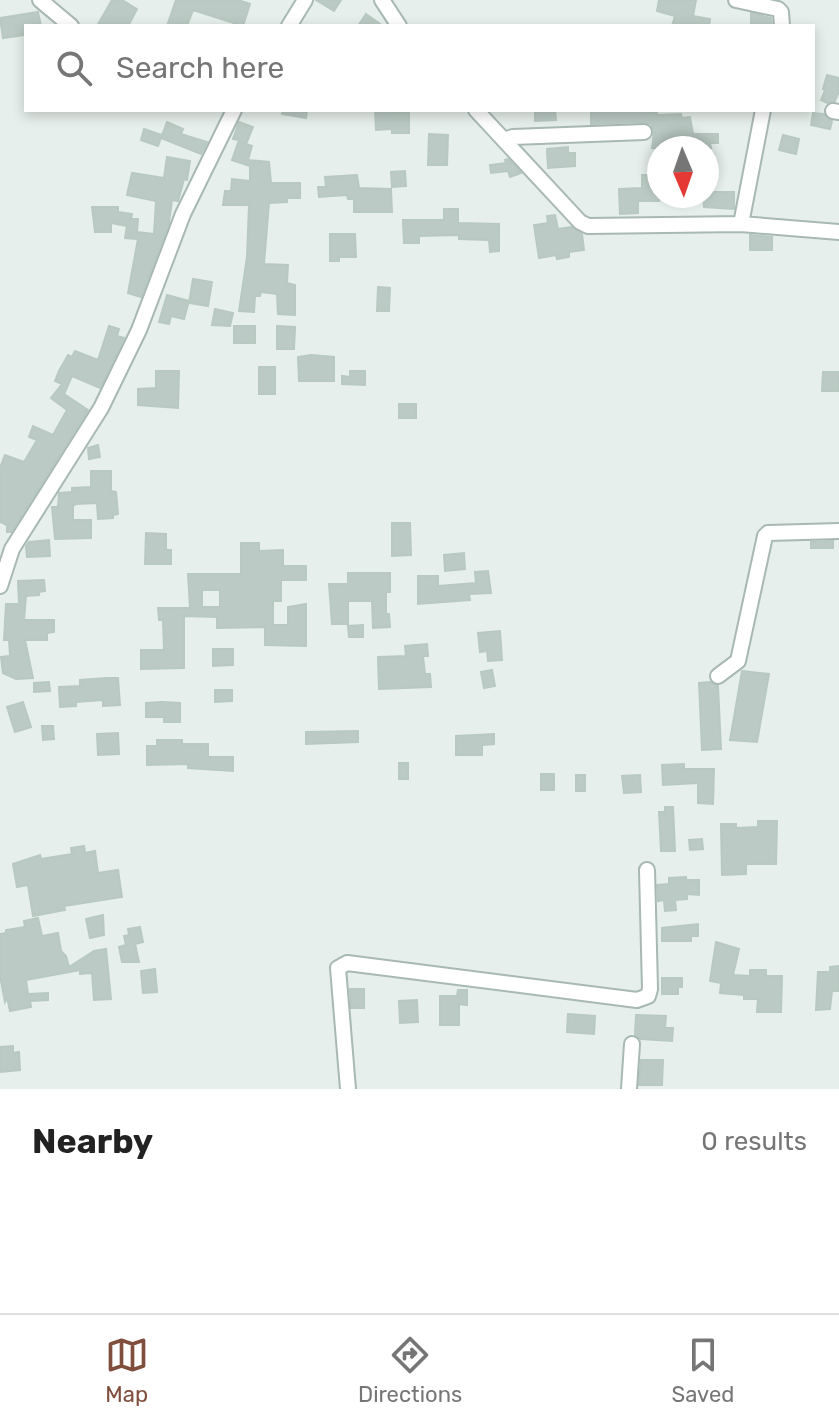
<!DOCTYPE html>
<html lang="en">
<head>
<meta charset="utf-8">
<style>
	:root { --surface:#fff; --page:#f6f6f6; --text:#222; --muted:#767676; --line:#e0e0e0; --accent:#804e3d }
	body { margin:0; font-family:Rubik,sans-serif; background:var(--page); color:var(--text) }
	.compass { position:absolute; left:647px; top:136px; width:72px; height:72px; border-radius:50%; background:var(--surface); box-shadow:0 4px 12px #0003; rotate:178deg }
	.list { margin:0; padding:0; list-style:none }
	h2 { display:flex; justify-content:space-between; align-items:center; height:104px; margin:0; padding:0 32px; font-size:34px }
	h2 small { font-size:26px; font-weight:400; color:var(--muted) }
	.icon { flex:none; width:44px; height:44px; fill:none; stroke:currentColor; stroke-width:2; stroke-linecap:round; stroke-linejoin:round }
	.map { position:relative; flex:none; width:839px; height:1089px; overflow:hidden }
	.search { position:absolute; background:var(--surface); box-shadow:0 4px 12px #0003; left:24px; right:24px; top:24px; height:88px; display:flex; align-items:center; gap:20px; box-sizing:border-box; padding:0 28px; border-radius:0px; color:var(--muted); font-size:30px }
	.sheet { height:224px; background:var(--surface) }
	nav { display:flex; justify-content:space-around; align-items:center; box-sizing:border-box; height:112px; border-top:2px solid var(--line); background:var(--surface); font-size:22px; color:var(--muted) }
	nav a { display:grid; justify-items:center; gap:4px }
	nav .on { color:var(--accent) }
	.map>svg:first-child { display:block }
	.building { fill:#bbcac4; stroke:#b8c9c2; stroke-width:2; fill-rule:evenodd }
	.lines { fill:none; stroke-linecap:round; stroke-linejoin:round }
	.minor-casing { stroke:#a8b8b2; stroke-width:18 }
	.minor { stroke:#fff; stroke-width:14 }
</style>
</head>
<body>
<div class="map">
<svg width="839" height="1089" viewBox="0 0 839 1089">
	<rect width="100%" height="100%" fill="#e6efeb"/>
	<path class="building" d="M112,0H122L137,9L128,26H97Z
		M176,0H238L250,4L243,26L193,10L187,26H167Z
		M316,0H341L334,11Z
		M659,0H696L693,16L710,19L709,26H672L675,16L657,11Z
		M38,12L41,26H26L24,35L3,38L0,18Z
		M751,13L771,18L772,26L751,24Z
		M366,14L383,26H358Z
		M827,75L839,78V91L835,101L827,103L821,100L825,90L823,89Z
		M283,110H307L306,118L282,114Z
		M375,110L409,113V133H392V129L376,130Z
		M535,110H555L556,120L535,121Z
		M591,110H639L657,113V115L681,114L682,118L690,117L693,134H718V143H710L711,148H652L654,131L651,124L644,122L591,124Z
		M813,113L824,114L832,121L830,129L811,125Z
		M167,122L183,129L181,134L207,142L201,154L161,138Z
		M239,122L253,127L246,144L252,146L248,160L269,162L271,183H300V198H287V202L269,203L264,264L288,265L287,283L295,285V315L278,314L277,294L261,292L260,296H255L254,312L239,311L247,257L249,205H223L225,191H231L232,179L250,181V166L232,160L239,140L233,139Z
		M144,129L162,135L158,146L141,140Z
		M429,134L448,135L447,165H428Z
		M783,135L799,139L796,154L779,150Z
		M568,147V153H575V166L548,168L547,149Z
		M167,157L190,161L187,180L184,179L178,201L172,200L169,223L141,297L128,293L138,239L125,238L127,226L111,223V232H95L92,207H118V212L132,214L131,219H138L137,232L154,234L156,201L127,195L132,173L164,178Z
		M508,159L521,173L510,177L508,171L491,173L490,165L506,163L505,160Z
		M405,171L406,186L392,187L391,172Z
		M357,175L359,188L391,189L392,212H354V199H348L347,195L319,197L318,187H326L325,177Z
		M642,175H659V201H638V213L620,214L619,189L642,188Z
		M711,192H734V209L704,207L703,196Z
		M444,209H458V223L499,224V251L490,252L489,240L459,239V235L419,236V243H404L403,220H444Z
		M555,215L558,229L571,227L582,234L584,250L569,252V257L557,259L556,255L539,258L534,225L548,223L547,216Z
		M330,234H355L356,257H339V261H330Z
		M750,235L772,237V250H750Z
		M193,279L212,282L208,306L189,303Z
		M378,287L390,288L389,311H377Z
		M167,295L189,301L184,319L171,316L169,324L159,322Z
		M215,309L233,313L230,326L212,325Z
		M109,326L119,329L117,336L124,338L100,388L72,376L64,394L88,410L11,532H7V525L0,522V468L5,455L24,462L37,440L29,437L33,426L53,435L67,410L51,398L62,384L55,381L59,371L68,355L72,357L75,351L98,360Z
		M234,326H255V343H234Z
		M277,326L295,327L294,349H277Z
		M311,355L334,357V381H299L298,357Z
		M259,367H275V394H259Z
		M156,371H179L178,408L138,405V389L156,388Z
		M350,371H365V385L342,384V376L350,377Z
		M823,372H839V391H822Z
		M399,404H416V418H399Z
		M98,445L100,457L89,459L88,448Z
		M91,471H111V491L116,492L118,514L113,515V518L98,519L97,503L76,504L73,506V520H91V538L55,539L52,507H58L59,493L72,492V488L91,487Z
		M392,523H410L411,555L392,556Z
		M146,533L166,534V550H171V564H145Z
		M49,540L50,556L27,557L26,546L29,542Z
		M833,541V548H811V542Z
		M241,543H259V551L283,550V566H306V580H281V601H273V625H288V607L306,604V646L265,645V627L217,628V617L184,616V668L141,669V650H164L163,620H159L158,608H190L188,574H241ZM202,590H220V607H202Z
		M464,553L465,569L445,571L444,555Z
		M488,571L491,593L469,594L470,600L418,604V576H438V586L476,583L475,572Z
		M348,573H390V592H386V614H389L390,627L373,628L372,601H348V624H332L329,584H348Z
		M44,580L45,591L39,592V595L26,596L24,620H54V632L47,633V640H25L33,678L16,679L3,673L1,657L10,656L9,640H4L6,604H19L18,581Z
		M363,625V637H349L348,626Z
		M500,631L502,660L488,661L487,651L480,652L478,633Z
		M427,644L428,656H423L425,674H430L431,687L379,689L378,657L406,656L405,646Z
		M213,649H233V665L213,666Z
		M492,670L495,686L484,688L481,672Z
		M742,671L769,674L757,742L730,740Z
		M107,678H118L120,705L103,706V700L76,702V706L60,707L59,687L80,686V680Z
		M49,682L50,691L34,692V683Z
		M710,682L718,686L721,749L702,750L699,683Z
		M215,690H232V701L215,702Z
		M23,702L31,727L15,732L7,707Z
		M162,702L180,703V722H164V717H146V703Z
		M42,726H53L54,739L43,740Z
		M358,731V742L306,744V732Z
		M118,733L119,754L98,755L97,734Z
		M494,734V744L482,745V755H456V736Z
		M157,740H182V744H208V757H233V771L188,768V764L147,765V746H157Z
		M399,763H408V779H399Z
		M684,764V769H714L713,804L698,803V783L663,785L662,765Z
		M541,774H554V790H541Z
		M576,775H585V791H576Z
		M640,775L641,792L624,793L622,776Z
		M665,807H673L675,851H661L659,812H665Z
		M758,821H777L776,864H746V874L722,875L721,824H736V828L758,827Z
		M702,839L703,849L690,850L689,840Z
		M84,846L85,853L95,851L98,873L118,870L122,897L64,906L65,910L33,916L28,885L17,887L13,864L40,855L41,859L72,854L71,848Z
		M686,877V880H699V895L687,894V899L675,900L676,910L665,911L664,900L658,901L657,885L669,884V878Z
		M103,915L104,935L90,938L86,919Z
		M38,918L42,936L58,933L61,951L66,956L69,967L94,951L106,949L111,999L94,1000L92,973L80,974V970L26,980L28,994L48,993V1000L30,1001L31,1007L10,1011L7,997L5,1002L0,976V934L6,933V930L25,927L24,921Z
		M698,924V936H691V941H662V928Z
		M140,927L143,942L135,944L139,962H122L119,947L126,945L124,936L129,935L128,929Z
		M716,942L739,949L733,975L750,976V970H766V976H782L781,1012H757L758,999H744V995L720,993L721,983L710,981Z
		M839,966V991H832L830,1009L816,1010L818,972H830V967Z
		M155,969L157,992L143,993L141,971Z
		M662,978H682V987H678V994H662Z
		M350,989H364V1008H351Z
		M458,990H467V1005L459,1004V1025H440V996H457Z
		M417,1000L418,1022L400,1023L399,1001Z
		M568,1014L595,1016L594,1034L567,1032Z
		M636,1015L666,1016L665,1028H673L672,1041L641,1039L635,1035Z
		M13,1046V1053L19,1052L20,1070L0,1072V1047Z
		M641,1060H663L662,1085H639Z"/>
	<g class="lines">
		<defs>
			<path id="minor" d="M40,0L71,26
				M382,0L399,26
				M736,0L778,9L781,12L782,26
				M289,26L305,0
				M476,110L580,222L588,226L741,224L839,232
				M833,111L839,112
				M504,140L513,137L644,132
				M741,224L763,110
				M0,586L12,549L101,408L139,330L183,214L234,110
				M718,676L738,661L765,536L768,533L839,531
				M348,1089L338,968L347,963L637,1000L648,996L650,989L647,870
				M629,1089L632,1044"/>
		</defs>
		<use href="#minor" class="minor-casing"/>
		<use href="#minor" class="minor"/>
	</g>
</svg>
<svg class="compass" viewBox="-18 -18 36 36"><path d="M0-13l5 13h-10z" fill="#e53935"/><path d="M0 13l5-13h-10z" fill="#767676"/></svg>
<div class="search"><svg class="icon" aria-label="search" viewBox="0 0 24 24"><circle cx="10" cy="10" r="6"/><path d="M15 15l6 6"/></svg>Search here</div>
</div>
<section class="sheet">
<h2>Nearby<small>0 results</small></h2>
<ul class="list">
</ul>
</section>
<nav>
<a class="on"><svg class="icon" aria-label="map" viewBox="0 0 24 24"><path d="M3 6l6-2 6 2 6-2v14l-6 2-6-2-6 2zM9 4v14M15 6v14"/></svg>Map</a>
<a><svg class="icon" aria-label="directions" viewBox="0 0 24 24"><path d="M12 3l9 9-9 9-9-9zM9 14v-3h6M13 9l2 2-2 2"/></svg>Directions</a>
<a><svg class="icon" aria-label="saved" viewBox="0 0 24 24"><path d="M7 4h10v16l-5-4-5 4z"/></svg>Saved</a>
</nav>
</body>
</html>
